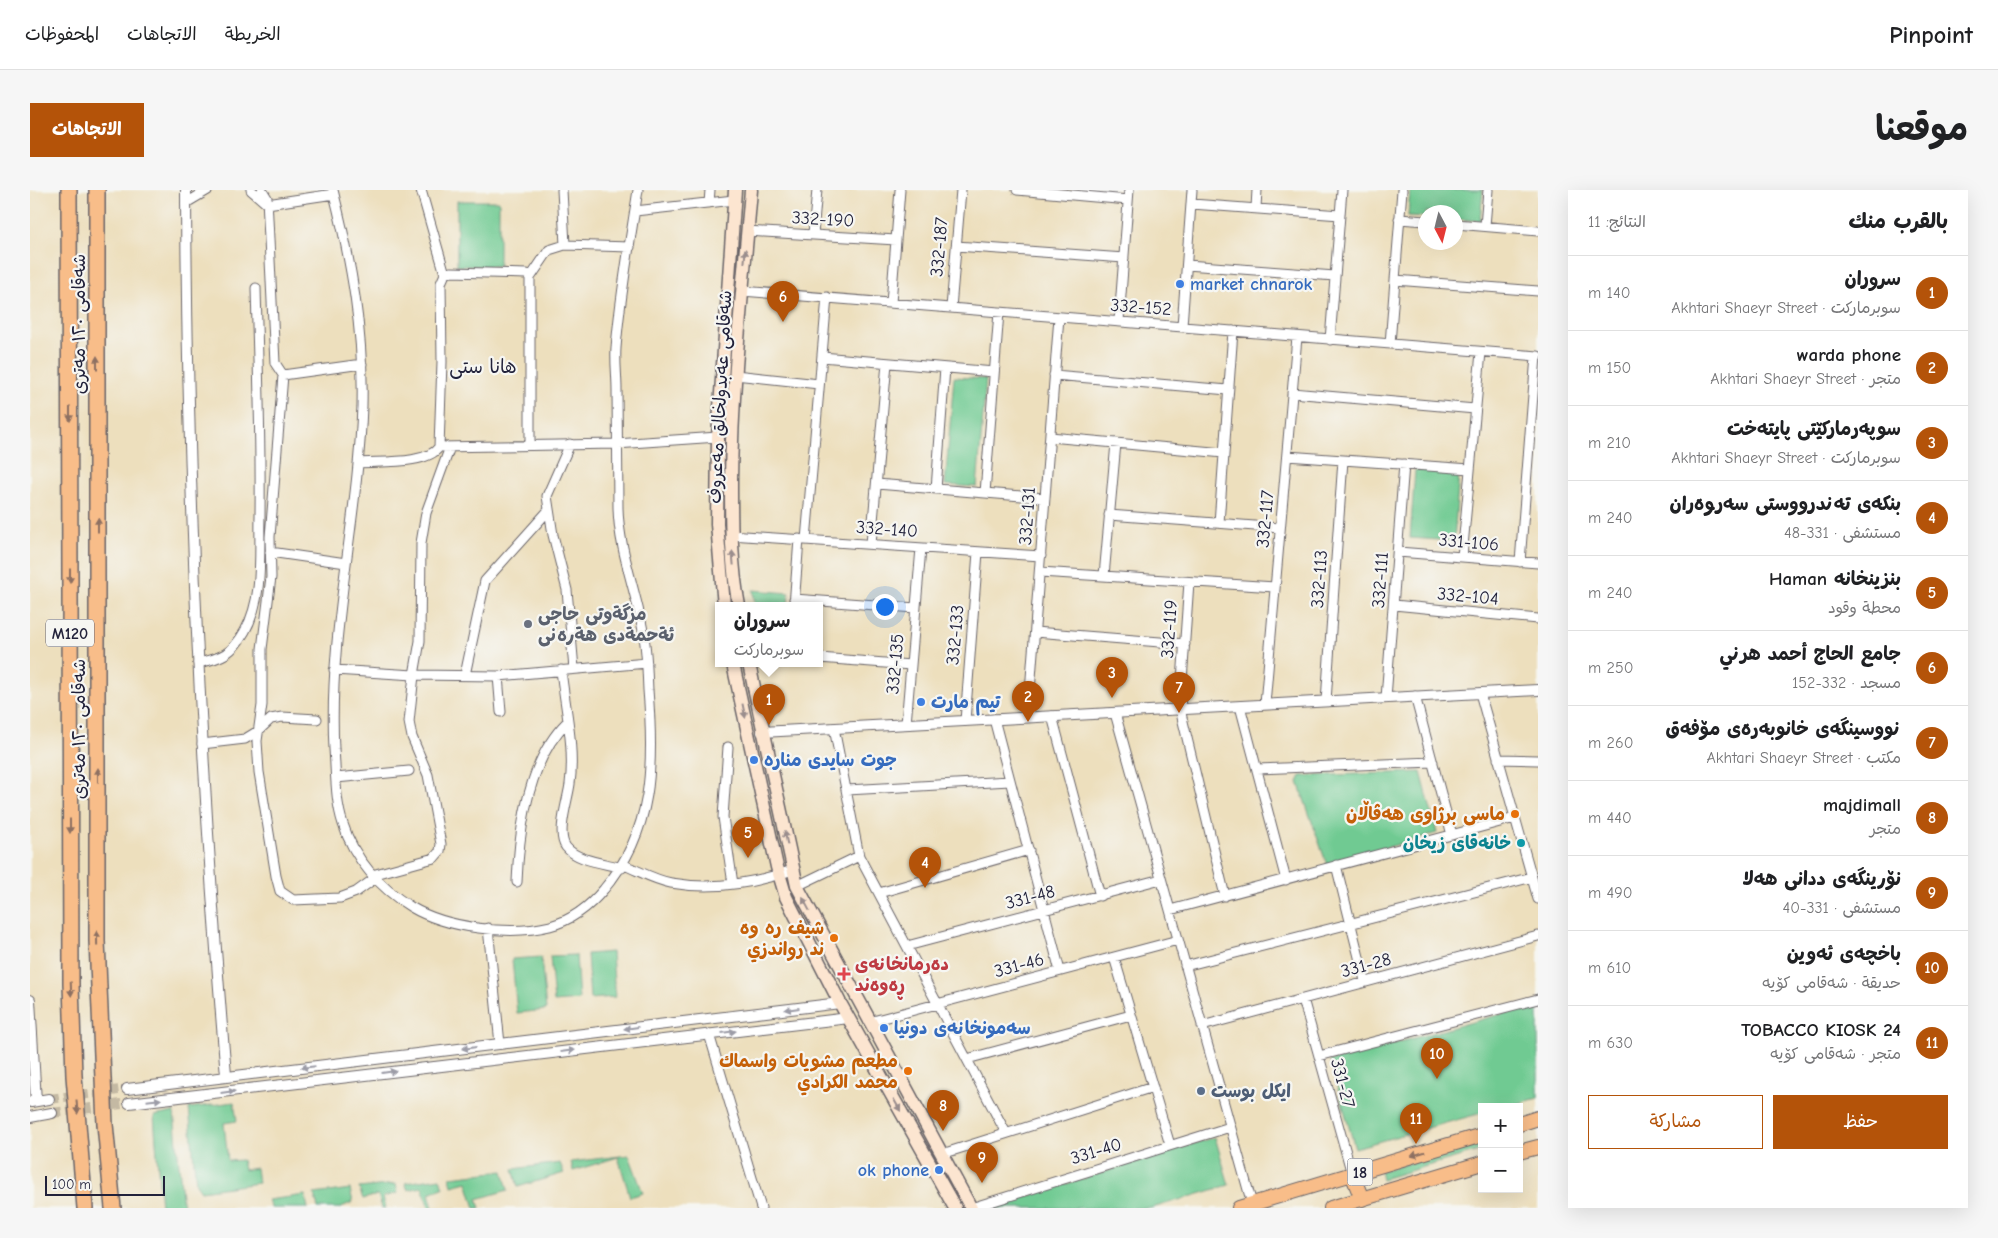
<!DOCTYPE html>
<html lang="ar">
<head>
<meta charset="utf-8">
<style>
	:root { --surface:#fff; --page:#f6f6f6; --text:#202124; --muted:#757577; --line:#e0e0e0; --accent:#b45309 }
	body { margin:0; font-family:"Comic Neue","Playpen Sans Arabic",sans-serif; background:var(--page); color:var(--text); direction:rtl }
	.controls { position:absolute; right:15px; bottom:15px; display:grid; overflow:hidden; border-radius:0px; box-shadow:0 5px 20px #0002 }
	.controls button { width:45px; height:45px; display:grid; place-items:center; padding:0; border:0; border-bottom:1px solid var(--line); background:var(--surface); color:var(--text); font:25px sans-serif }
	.compass { position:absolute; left:1388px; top:15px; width:45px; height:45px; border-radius:50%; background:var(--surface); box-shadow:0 5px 20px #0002; rotate:173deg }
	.scale { position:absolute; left:15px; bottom:12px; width:120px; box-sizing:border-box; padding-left:5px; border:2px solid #22223b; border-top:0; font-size:14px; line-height:18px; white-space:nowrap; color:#22223b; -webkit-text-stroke:4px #f6f6f2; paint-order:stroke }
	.you { position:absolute; left:854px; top:416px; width:18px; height:18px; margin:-12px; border:4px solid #fff; border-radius:50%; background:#1a73e8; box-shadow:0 0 0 8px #1a73e833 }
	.badge { display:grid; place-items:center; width:32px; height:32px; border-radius:50%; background:var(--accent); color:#fff; font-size:16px; font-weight:700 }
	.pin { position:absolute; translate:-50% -41px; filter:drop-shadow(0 1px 2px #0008) }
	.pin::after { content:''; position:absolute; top:26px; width:18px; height:15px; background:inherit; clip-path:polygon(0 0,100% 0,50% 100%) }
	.popup { position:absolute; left:685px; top:412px; width:108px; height:65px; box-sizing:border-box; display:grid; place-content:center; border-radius:0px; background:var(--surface); filter:drop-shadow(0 1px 4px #0005); font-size:16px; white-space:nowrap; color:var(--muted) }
	.popup b { font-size:19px; color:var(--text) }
	.popup::after { content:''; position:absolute; left:50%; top:100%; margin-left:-10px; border:10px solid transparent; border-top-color:var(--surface) }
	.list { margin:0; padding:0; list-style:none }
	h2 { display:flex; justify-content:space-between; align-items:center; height:65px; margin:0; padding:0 20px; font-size:21px }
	h2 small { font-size:16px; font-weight:400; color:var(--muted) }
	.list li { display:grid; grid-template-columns:32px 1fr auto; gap:15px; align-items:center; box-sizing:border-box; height:75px; padding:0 20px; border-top:1px solid var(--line) }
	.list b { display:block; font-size:19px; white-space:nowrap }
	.list p { margin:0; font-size:16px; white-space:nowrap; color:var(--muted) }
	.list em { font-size:16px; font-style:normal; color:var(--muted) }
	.actions { display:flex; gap:10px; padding:15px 20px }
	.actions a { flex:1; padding:11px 0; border:1px solid var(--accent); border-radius:0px; text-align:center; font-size:18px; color:var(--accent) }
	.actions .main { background:var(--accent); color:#fff }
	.map { position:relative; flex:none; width:1508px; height:1018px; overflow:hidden; direction:ltr; border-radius:0px }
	header { display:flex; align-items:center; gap:30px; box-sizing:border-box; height:70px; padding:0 25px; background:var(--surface); border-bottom:1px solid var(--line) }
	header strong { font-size:24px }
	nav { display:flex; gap:28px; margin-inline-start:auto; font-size:18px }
	.intro { display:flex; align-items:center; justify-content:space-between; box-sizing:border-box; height:120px; padding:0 30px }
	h1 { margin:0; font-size:35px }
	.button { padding:12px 22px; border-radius:0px; background:var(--accent); color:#fff; font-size:18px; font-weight:700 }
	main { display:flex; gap:30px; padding:0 30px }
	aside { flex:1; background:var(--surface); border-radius:0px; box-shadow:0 5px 20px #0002 }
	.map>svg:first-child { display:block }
	.green { fill:#70ca92; stroke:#497666 }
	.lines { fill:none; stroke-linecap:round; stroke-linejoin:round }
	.tertiary-tunnel { stroke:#c4b9a3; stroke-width:10; stroke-dasharray:10 5; stroke-linecap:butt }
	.minor-casing { stroke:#696468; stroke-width:11 }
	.tertiary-casing { stroke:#696468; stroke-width:12 }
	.secondary-casing { stroke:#696468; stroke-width:15 }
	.trunk-casing { stroke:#696468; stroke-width:16 }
	.motorway-casing { stroke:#696468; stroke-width:18 }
	.minor { stroke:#fff; stroke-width:9 }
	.tertiary { stroke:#fff; stroke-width:10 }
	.secondary { stroke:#fce5d0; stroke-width:12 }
	.trunk { stroke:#f8bd89; stroke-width:14 }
	.motorway { stroke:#f8bd89; stroke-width:15 }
	.oneway { fill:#9a8d8d }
	.oneway2 { fill:#8d7062 }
	.oneway3 { fill:#9c9ca7 }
	.shop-dot { fill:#3f7fe0; stroke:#f6f6f2; stroke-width:2 }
	.worship-dot { fill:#6b7280; stroke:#f6f6f2; stroke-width:2 }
	.food-dot { fill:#e8710a; stroke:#f6f6f2; stroke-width:2 }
	.culture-dot { fill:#0f9aa8; stroke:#f6f6f2; stroke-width:2 }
	.health-dot { fill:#e0444e; stroke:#f6f6f2; stroke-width:2 }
	.service-dot { fill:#5c6f8a; stroke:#f6f6f2; stroke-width:2 }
	.labels { text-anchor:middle; stroke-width:4.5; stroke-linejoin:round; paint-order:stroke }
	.shield { fill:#f6f6f2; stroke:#626272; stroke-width:1 }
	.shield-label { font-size:16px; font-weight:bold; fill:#22223b }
	.street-label { font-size:18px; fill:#22223b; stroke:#f6f6f2 }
	.shop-label { font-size:18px; font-weight:bold; fill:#366cbe; stroke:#f6f6f2; text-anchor:start }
	.worship-label { font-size:18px; font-weight:bold; fill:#5b616d; stroke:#f6f6f2; text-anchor:start }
	.food-label { font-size:18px; font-weight:bold; fill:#c56008; stroke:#f6f6f2; text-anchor:end }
	.culture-label { font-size:18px; font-weight:bold; fill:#0d838f; stroke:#f6f6f2; text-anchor:end }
	.health-label { font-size:18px; font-weight:bold; fill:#be3a42; stroke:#f6f6f2; text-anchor:start }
	.service-label { font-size:18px; font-weight:bold; fill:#4e5e75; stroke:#f6f6f2; text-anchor:start }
	.neighbourhood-label { font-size:19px; fill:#22223b; stroke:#f6f6f2 }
</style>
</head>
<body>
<header>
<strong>Pinpoint</strong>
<nav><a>الخريطة</a><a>الاتجاهات</a><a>المحفوظات</a></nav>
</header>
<div class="intro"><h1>موقعنا</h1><a class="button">الاتجاهات</a></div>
<main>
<aside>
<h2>بالقرب منك<small>النتائج: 11</small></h2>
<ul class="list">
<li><span class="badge">1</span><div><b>سروران</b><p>سوبرماركت · Akhtari Shaeyr Street</p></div><em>140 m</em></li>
<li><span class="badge">2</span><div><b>warda phone</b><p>متجر · Akhtari Shaeyr Street</p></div><em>150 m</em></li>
<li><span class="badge">3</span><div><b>سوپەرمارکێتی پایتەخت</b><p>سوبرماركت · Akhtari Shaeyr Street</p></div><em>210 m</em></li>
<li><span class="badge">4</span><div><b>بنکەی تەندرووستی سەروەران</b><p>مستشفى · 331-48</p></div><em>240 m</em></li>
<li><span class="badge">5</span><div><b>بنزینخانە Haman</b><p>محطة وقود</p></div><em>240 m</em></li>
<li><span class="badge">6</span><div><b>جامع الحاج أحمد هرني</b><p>مسجد · 332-152</p></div><em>250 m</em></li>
<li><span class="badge">7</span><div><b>نووسینگەی خانوبەرەی مۆفەق</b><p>مكتب · Akhtari Shaeyr Street</p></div><em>260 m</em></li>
<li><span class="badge">8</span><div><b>majdimall</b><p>متجر</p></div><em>440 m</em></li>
<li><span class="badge">9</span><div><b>نۆرینگەی ددانی هەلا</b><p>مستشفى · 331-40</p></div><em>490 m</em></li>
<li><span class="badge">10</span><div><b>باخچەی ئەوین</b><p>حديقة · شەقامی کۆیە</p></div><em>610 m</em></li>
<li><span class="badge">11</span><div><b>TOBACCO KIOSK 24</b><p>متجر · شەقامی کۆیە</p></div><em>630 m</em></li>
</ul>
<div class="actions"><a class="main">حفظ</a><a>مشاركة</a></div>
</aside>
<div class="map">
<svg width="1508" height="1018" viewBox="0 0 1508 1018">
	<rect width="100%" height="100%" fill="#f6f6f2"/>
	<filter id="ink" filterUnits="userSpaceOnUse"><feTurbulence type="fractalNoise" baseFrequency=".02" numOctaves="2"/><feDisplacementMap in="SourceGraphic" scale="10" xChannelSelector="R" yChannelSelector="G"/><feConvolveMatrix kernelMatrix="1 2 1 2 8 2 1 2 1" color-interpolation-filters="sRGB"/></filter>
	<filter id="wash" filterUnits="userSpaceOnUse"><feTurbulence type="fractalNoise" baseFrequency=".0096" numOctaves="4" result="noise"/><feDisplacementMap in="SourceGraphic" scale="20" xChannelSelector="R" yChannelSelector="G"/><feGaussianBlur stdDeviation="1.12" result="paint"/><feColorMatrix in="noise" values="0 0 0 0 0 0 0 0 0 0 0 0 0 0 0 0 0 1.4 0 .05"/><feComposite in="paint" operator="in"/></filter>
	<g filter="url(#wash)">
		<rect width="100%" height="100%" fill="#eddfbd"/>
		<path class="green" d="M1380,0H1453L1450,31L1426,29V22H1396L1395,27L1378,26Z
			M427,11H469V76H427Z
			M924,187L956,189L947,297L915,295Z
			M1385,280L1429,283L1424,351L1380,348Z
			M723,400L759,403L758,416H725Z
			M1391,582L1407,643L1297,675L1268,592L1271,586Z
			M582,762L585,807L560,809L557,764Z
			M546,765L549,810L524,812L520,766Z
			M511,767L516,820L487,823L482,769Z
			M1508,814V908L1475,917H1452V923L1325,958L1300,871Z
			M204,912L207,931L194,933L198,971L212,970L214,980L226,978L228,993L171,1001L166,994L159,918Z
			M144,922L153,1018H131L124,926Z
			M1185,947L1199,995L1122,1018H960Z
			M1452,953V960L1352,989L1350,981Z
			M599,965L613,1003L600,1007L588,967L543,981L541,972Z
			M530,973L534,983L488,997L483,979Z
			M473,981L478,1000L447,1009L450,1018H445L437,992L422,996L420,987Z
			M410,988L413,998L399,1003L403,1018H399L392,997L378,1000L375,993Z
			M366,994L368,1003L353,1007L356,1018H352L348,1005L333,1009L329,998Z
			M320,999L323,1012L309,1018H288L284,1004Z
			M275,1005L278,1018H241L238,1010Z"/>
	</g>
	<g filter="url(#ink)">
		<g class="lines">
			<path class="tertiary-tunnel" d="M19,909L97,899
				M22,923L99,913"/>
			<defs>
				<path id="minor" d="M221,0L237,14L304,4
					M232,0L237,8L245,173L253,185L332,174
					M303,0C321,71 334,142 332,216C328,331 298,444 304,559C306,584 305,610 313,634C324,669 350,698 381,717C416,738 480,746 520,736C542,730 560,716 574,699C624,641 624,572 618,500C617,480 617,461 613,441C606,401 589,360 588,318C588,279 587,240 587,200C587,186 585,172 586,158C590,106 600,52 608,0
					M391,0L415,84
					M532,0L535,55
					M987,0L1098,10
					M156,13L178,0
					M679,13L680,0
					M1162,14L1310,25
					M1226,18L1227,0
					M605,21L704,10
					M1369,29L1396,31
					M1426,34L1508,41
					M1455,36L1458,0
					M717,41L866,50
					M783,44L787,0
					M926,56L1094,68
					M1157,75L1305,86
					M500,88L519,60L535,55L600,57
					M1365,90L1508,101
					M712,101L1508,166
					M861,113L870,0
					M921,118L931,0
					M1089,131L1099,0
					M1152,136L1162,0
					M1300,150L1312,0
					M1360,154L1372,0
					M792,167L964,182
					M253,185L240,347L241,387L232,459V515L227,551L229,582L246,686L250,701L263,710L310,708L326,702L344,689
					M705,185L789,194
					M1024,185L1198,200
					M1262,203L1445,219
					M1020,247L1194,263
					M540,254L517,306L523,345L537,400L544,479
					M409,257L412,172L411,93L415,84L421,82L497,84L500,88V255
					M1257,266L1440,279
					M328,273C349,271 397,275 409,257L586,254L688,247
					M847,294L1015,308
					M906,299L915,178
					M955,303L969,122
					M1079,325L1250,338
					M1189,333L1203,141
					M701,345L1011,366
					M776,350L797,107
					M841,354L857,173
					M240,362L316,373
					M1368,362L1508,373
					M1432,367L1451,162
					M1490,372L1506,166
					M1010,382L1245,397
					M1074,386L1086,253
					M1159,392L1150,519L1195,706
					M764,409L886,418
					M1364,415L1508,429
					M764,416L769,349
					M1005,442L1155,454
					M789,468L881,475
					M168,473C192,468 202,464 215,441C234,407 229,363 230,326C231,250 228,174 226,98
					M304,480L384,485L468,486L617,473
					M531,480C535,517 545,557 540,594C538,610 526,644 536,657C547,671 575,673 592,678
					M435,485L455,391L518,321
					M468,486L471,522
					M1450,503L1508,709
					M1385,506L1422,645
					M1356,508L1374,274
					M1296,511L1313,270
					M1235,514L1267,147
					M1210,516L1256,690
					M1085,523L1222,1014
					M1022,526L1070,706
					M998,527L1029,127
					M964,529L1030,781
					M935,531L948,362
					M876,534L891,358
					M804,538L829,666L976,943
					M172,554L215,549L228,541L241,529L252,527L287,529
					M698,557L693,627L703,694
					M1468,569L1508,570
					M1227,579L1403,572
					M306,588L379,581
					M817,600L980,591
					M594,675C609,681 625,690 641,693C681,700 725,693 763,680
					M1306,675L1335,791
					M342,685L404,668L410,661L411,654L398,585L382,547L379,532L384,485L390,451L391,353L396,323L420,257
					M487,692C489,640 498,570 537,532
					M767,696L829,666
					M849,703L999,660
					M1140,720L1485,628
					M458,738L470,854
					M877,756L1131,689
					M1084,767L1140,955
					M1155,776L1502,687
					M1273,809L1322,984
					M839,832L1148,750
					M1172,836L1508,746
					M679,844L731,1018
					M1289,866L1508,809
					M937,869L1101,825
					M912,964L1123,897
					M941,1018L1200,937"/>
				<path id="tertiary" d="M156,0C157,296 171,591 196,885
					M732,542L1508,500
					M0,810L6,911
					M97,899L810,813
					M1,912L19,909
					M99,913L819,828
					M0,927L22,923"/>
				<path id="secondary" d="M694,416L687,334L688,247L705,0
					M709,416C701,375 701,333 701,291C702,194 713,97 721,0
					M703,474L747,677L756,707L810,813L925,1018
					M719,474L767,696L941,1018"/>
				<path id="trunk" d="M1489,934L1508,928
					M1489,962L1508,957
					M1322,984L1332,1009
					M1209,1018L1452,945
					M1301,1018L1452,973"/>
				<path id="motorway" d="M39,0L41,794L44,886L55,1018
					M67,0V751L75,934L83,1018"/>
			</defs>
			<use href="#minor" class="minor-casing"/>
			<use href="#tertiary" class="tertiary-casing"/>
			<use href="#secondary" class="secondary-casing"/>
			<use href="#trunk" class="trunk-casing"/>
			<use href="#motorway" class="motorway-casing"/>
			<use href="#minor" class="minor"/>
			<use href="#tertiary" class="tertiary"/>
			<use href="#secondary" class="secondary"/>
			<use href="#trunk" class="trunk"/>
			<use href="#motorway" class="motorway"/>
		</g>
		<defs><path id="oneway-solid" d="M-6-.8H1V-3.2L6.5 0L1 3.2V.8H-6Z" transform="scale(1.25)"/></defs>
		<g class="oneway">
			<use href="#oneway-solid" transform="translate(715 66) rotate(-85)"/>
			<use href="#oneway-solid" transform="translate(703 368) rotate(-95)"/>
			<use href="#oneway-solid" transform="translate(714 521) rotate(78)"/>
			<use href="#oneway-solid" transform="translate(756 648) rotate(-102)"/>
			<use href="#oneway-solid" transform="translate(776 714) rotate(-118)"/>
			<use href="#oneway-solid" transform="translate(867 915) rotate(61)"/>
		</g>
		<g class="oneway2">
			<use href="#oneway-solid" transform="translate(67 173) rotate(-90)"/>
			<use href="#oneway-solid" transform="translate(40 224) rotate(90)"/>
			<use href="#oneway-solid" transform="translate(68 335) rotate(-90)"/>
			<use href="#oneway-solid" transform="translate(40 386) rotate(90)"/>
			<use href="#oneway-solid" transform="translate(68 585) rotate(-90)"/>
			<use href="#oneway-solid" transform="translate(40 636) rotate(90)"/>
			<use href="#oneway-solid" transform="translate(67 748) rotate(-91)"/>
			<use href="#oneway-solid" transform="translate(41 799) rotate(88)"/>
			<use href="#oneway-solid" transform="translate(47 917) rotate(86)"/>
			<use href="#oneway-solid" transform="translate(1388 964) rotate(163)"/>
		</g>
		<g class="oneway3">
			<use href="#oneway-solid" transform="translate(762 819) rotate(173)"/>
			<use href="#oneway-solid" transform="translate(601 838) rotate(173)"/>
			<use href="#oneway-solid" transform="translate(699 842) rotate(-7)"/>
			<use href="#oneway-solid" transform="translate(439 858) rotate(173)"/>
			<use href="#oneway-solid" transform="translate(538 861) rotate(-7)"/>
			<use href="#oneway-solid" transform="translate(278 877) rotate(174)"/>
			<use href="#oneway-solid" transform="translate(359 882) rotate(-7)"/>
			<use href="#oneway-solid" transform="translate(198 902) rotate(-7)"/>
			<use href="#oneway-solid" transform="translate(124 910) rotate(-6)"/>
		</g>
	</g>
	<g class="shop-dot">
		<circle cx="1150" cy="94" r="5"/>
		<circle cx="891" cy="512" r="5"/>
		<circle cx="724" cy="570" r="5"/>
		<circle cx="854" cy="838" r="5"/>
		<circle cx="909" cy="980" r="5"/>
	</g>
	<circle class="worship-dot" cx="498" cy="434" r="5"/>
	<g class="food-dot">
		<circle cx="1485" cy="624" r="5"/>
		<circle cx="804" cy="748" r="5"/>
		<circle cx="878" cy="881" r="5"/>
	</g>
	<circle class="culture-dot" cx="1491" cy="653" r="5"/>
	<path class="health-dot" d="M811.5 776.5h5v5h5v5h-5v5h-5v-5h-5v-5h5z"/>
	<circle class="service-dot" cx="1171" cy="901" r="5"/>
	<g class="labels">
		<g class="shield">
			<rect x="16" y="429.5" width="48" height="27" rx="4"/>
			<rect x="1317.5" y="968.5" width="25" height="27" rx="4"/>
		</g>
		<g class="shield-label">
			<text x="40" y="449">M120</text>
			<text x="1330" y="988">18</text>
		</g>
		<g class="street-label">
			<text transform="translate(793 29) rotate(3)" y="6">332-190</text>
			<text transform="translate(909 57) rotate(-85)" y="6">332-187</text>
			<text transform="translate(1111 117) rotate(4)" y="6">332-152</text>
			<text transform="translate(49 134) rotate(-90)" y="6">شەقامی ١٢٠ مەتری</text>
			<text transform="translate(690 207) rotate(-87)" y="6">شەقامی عەبدولخالق مەعروف</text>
			<text transform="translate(997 326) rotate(-86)" y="6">332-131</text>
			<text transform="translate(1235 329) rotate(-85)" y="6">332-117</text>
			<text transform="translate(857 339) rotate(4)" y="6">332-140</text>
			<text transform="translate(1439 352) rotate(5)" y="6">331-106</text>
			<text transform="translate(1289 389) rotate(-86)" y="6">332-113</text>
			<text transform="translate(1350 390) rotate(-86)" y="6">332-111</text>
			<text transform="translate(1438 406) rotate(5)" y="6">332-104</text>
			<text transform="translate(1139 439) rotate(-86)" y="6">332-119</text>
			<text transform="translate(925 445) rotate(-85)" y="6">332-133</text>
			<text transform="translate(865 474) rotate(-85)" y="6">332-135</text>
			<text transform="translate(49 539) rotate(-90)" y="6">شەقامی ١٢٠ مەتری</text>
			<text transform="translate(1000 707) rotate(-15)" y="6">331-48</text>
			<text transform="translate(989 775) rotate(-15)" y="6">331-46</text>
			<text transform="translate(1336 775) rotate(-15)" y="6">331-28</text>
			<text transform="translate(1313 893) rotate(75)" y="6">331-27</text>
			<text transform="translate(1066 961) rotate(-17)" y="6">331-40</text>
		</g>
		<g class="shop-label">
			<text x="1160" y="100">market chnarok</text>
			<text x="901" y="518">تيم مارت</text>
			<text x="734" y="576">جوت سايدى مناره</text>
			<text x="864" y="844">سەمونخانەی دونیا</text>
			<text x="899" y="986" text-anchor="end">ok phone</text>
		</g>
		<g class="worship-label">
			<text x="508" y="430">مزگةوتی حاجی<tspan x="508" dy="21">ئةحمةدی هةرەنی</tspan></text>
		</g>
		<g class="food-label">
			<text x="1475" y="630">ماسی برژاوی هەڤاڵان</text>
			<text x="794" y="744">شيف ره وه<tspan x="794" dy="21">ند رواندزي</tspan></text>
			<text x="868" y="877">مطعم مشويات واسماك<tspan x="868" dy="21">محمد الكرادي</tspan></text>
		</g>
		<g class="culture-label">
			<text x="1481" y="659">خانەقای زیخان</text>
		</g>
		<g class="health-label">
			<text x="825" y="780">دەرمانخانەی<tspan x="825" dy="21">ڕەوەند</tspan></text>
		</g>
		<g class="service-label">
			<text x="1181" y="907">ايكل بوست</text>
		</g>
		<g class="neighbourhood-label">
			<text x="453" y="183">هانا ستى</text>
		</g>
	</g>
</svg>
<div class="controls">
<button>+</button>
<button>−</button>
</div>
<svg class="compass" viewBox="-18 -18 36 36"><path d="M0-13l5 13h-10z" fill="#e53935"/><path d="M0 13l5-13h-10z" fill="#757577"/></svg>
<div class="scale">100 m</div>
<div class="you"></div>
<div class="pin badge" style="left:739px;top:535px">1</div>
<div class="popup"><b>سروران</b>سوبرماركت</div>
<div class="pin badge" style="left:998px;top:532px">2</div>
<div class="pin badge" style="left:1082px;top:508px">3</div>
<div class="pin badge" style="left:895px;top:698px">4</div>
<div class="pin badge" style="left:718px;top:668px">5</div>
<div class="pin badge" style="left:753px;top:132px">6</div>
<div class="pin badge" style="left:1149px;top:523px">7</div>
<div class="pin badge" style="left:913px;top:941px">8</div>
<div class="pin badge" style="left:952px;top:993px">9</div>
<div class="pin badge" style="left:1407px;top:889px">10</div>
<div class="pin badge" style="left:1386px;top:954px">11</div>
</div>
</main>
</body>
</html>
